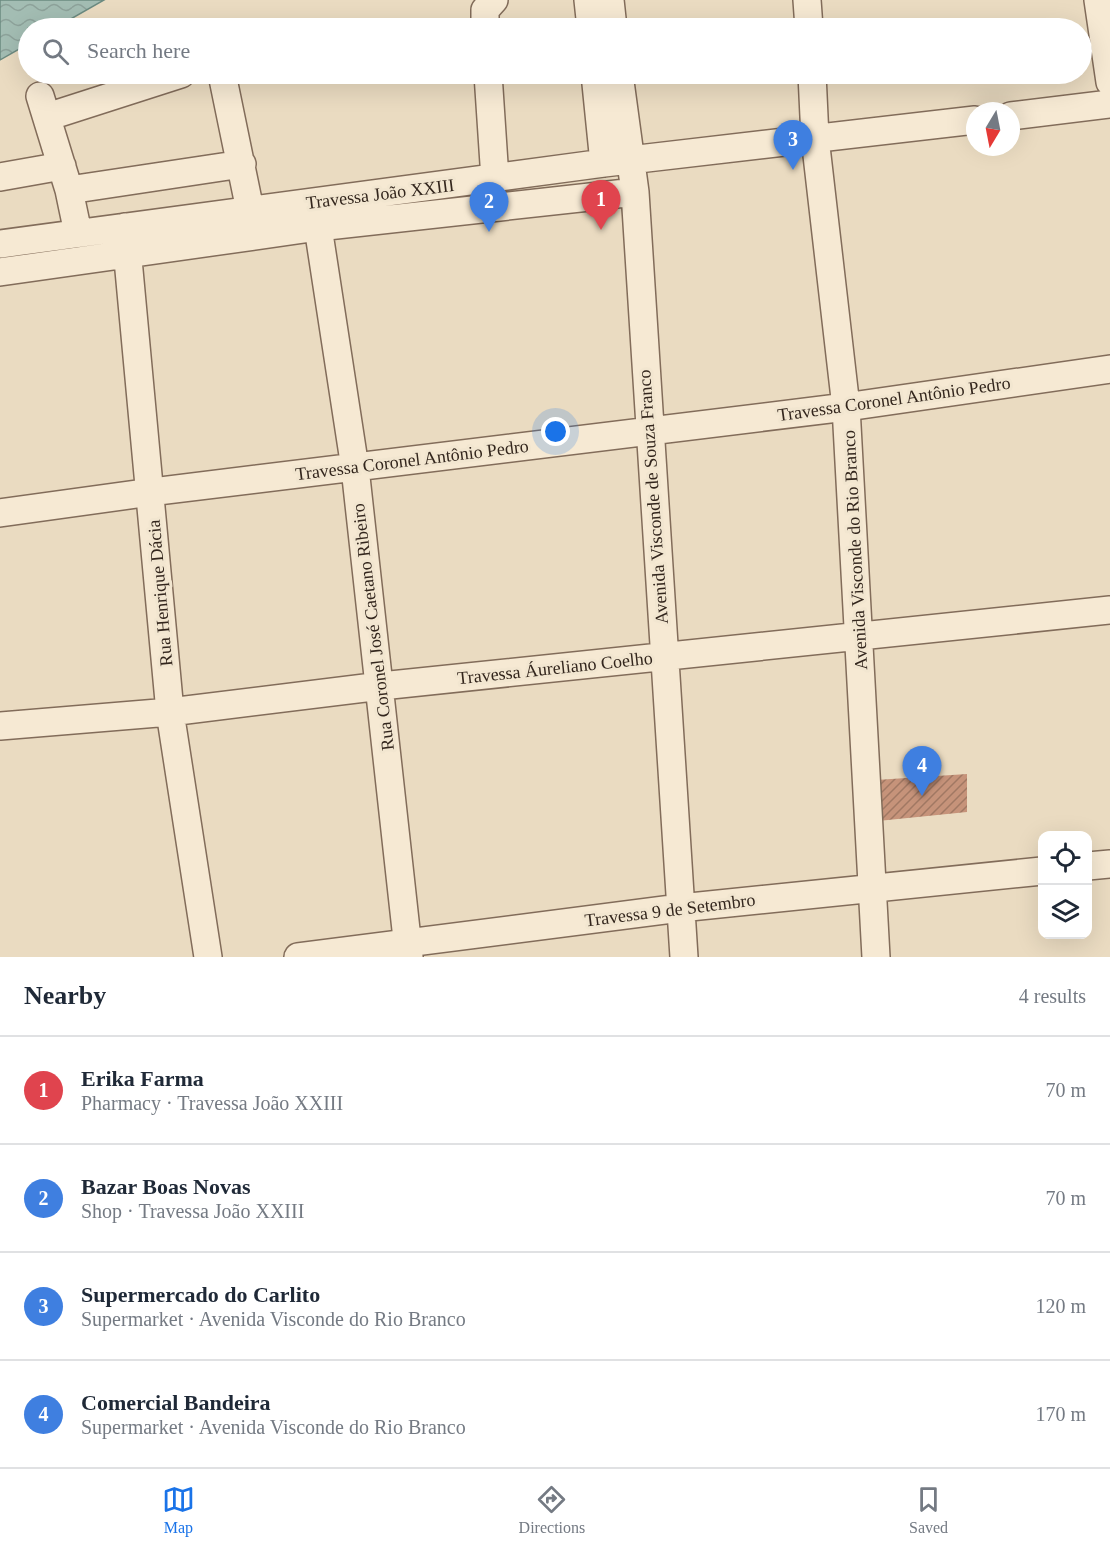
<!DOCTYPE html>
<html lang="en">
<head>
<meta charset="utf-8">
<style>
	:root { --surface:#fff; --page:#f6f6f7; --text:#1f2937; --muted:#747a83; --line:#e0e1e3; --accent:#1a73e8 }
	body { margin:0; font-family:"Times New Roman",serif; background:var(--page); color:var(--text) }
	.controls { position:absolute; right:18px; bottom:18px; display:grid; overflow:hidden; border-radius:12px; box-shadow:0 6px 24px #0002 }
	.controls button { width:54px; height:54px; display:grid; place-items:center; padding:0; border:0; border-bottom:2px solid var(--line); background:var(--surface); color:var(--text); font:30px sans-serif }
	.compass { position:absolute; left:966px; top:102px; width:54px; height:54px; border-radius:50%; background:var(--surface); box-shadow:0 6px 24px #0002; rotate:190deg }
	.you { position:absolute; left:556px; top:432px; width:21px; height:21px; margin:-15px; border:4px solid #fff; border-radius:50%; background:#1a73e8; box-shadow:0 0 0 9px #1a73e833 }
	.badge { display:grid; place-items:center; width:39px; height:39px; border-radius:50%; background:var(--accent); color:#fff; font-size:20px; font-weight:700 }
	.pin { position:absolute; translate:-50% -50px; filter:drop-shadow(0 2px 3px #0008) }
	.pin::after { content:''; position:absolute; top:32px; width:21px; height:18px; background:inherit; clip-path:polygon(0 0,100% 0,50% 100%) }
	.list { margin:0; padding:0; list-style:none }
	h2 { display:flex; justify-content:space-between; align-items:center; height:78px; margin:0; padding:0 24px; font-size:26px }
	h2 small { font-size:20px; font-weight:400; color:var(--muted) }
	.list li { display:grid; grid-template-columns:39px 1fr auto; gap:18px; align-items:center; box-sizing:border-box; height:108px; padding:0 24px; border-top:2px solid var(--line) }
	.list b { display:block; font-size:22px; white-space:nowrap }
	.list p { margin:0; font-size:20px; white-space:nowrap; color:var(--muted) }
	.list em { font-size:20px; font-style:normal; color:var(--muted) }
	.icon { flex:none; width:33px; height:33px; fill:none; stroke:currentColor; stroke-width:2; stroke-linecap:round; stroke-linejoin:round }
	.map { position:relative; flex:none; width:1110px; height:957px; overflow:hidden }
	.search { position:absolute; background:var(--surface); box-shadow:0 6px 24px #0002; left:18px; right:18px; top:18px; height:66px; display:flex; align-items:center; gap:15px; box-sizing:border-box; padding:0 21px; border-radius:33px; color:var(--muted); font-size:22px }
	.sheet { height:510px; background:var(--surface) }
	nav { display:flex; justify-content:space-around; align-items:center; box-sizing:border-box; height:84px; border-top:2px solid var(--line); background:var(--surface); font-size:16px; color:var(--muted) }
	nav a { display:grid; justify-items:center; gap:3px }
	nav .on { color:var(--accent) }
	.map>svg:first-child { display:block }
	.water { fill:url(#water-waves); stroke:#6b8a80; stroke-width:1.5 }
	.building { fill:url(#building-hatch) }
	.lines { fill:none; stroke-linecap:round; stroke-linejoin:round }
	.minor-casing { stroke:#826c5a; stroke-width:30 }
	.minor { stroke:#f6e9d3; stroke-width:27 }
	.labels { text-anchor:middle; stroke-width:6; stroke-linejoin:round; paint-order:stroke }
	.street-label { font-size:18px; fill:#33261d; stroke:#f2e6d0 }
</style>
</head>
<body>
<div class="map">
<svg width="1110" height="957" viewBox="0 0 1110 957">
	<defs>
		<pattern id="water-waves" width="16" height="10" patternUnits="userSpaceOnUse" patternTransform="scale(1.5)"><rect width="16" height="10" fill="#a3bdb3"/><path d="M0 5q4-4 8 0t8 0" fill="none" stroke="#8da29a"/></pattern>
		<pattern id="building-hatch" width="6" height="6" patternUnits="userSpaceOnUse" patternTransform="scale(1.5)"><rect width="6" height="6" fill="#c6937a"/><path d="M-1 1l2-2M0 6l6-6M5 7l2-2" fill="none" stroke="#a17863"/></pattern>
	</defs>
	<rect width="100%" height="100%" fill="#eadbc1"/>
	<path class="water" d="M0,0H104L55,28H28V44L0,60Z"/>
	<path class="building" d="M967,774V812L878,821L876,780Z"/>
	<g class="lines">
		<defs>
			<path id="minor" d="M588,0L591,28
				M610,0L613,28
				M807,0L809,28
				M1098,0L1110,82
				M485,28V10L494,0
				M222,74L250,210
				M488,74L495,179
				M595,74L604,163
				M619,74L635,192L684,957
				M812,74L815,138L846,407L876,957
				M40,96L69,190L78,233
				M1011,116L1110,104
				M47,117L181,74
				M0,177L62,166
				M69,190L242,164
				M125,227L170,712L208,957
				M318,227L355,468L409,957
				M0,244L604,163L975,120
				M0,272L318,227L635,192
				M0,513L151,492L846,407L1110,369
				M0,726L170,712L381,686L1110,610
				M1088,866L1110,864
				M298,957L680,908L1042,871"/>
		</defs>
		<use href="#minor" class="minor-casing"/>
		<use href="#minor" class="minor"/>
	</g>
	<g class="labels">
		<g class="street-label">
			<text transform="translate(380 194) rotate(-7)" y="6">Travessa João XXIII</text>
			<text transform="translate(894 399) rotate(-8)" y="6">Travessa Coronel Antônio Pedro</text>
			<text transform="translate(412 460) rotate(-7)" y="6">Travessa Coronel Antônio Pedro</text>
			<text transform="translate(653 497) rotate(-94)" y="6">Avenida Visconde de Souza Franco</text>
			<text transform="translate(855 550) rotate(-93)" y="6">Avenida Visconde do Rio Branco</text>
			<text transform="translate(160 593) rotate(-95)" y="6">Rua Henrique Dácia</text>
			<text transform="translate(373 627) rotate(-97)" y="6">Rua Coronel José Caetano Ribeiro</text>
			<text transform="translate(555 668) rotate(-6)" y="6">Travessa Áureliano Coelho</text>
			<text transform="translate(670 910) rotate(-7)" y="6">Travessa 9 de Setembro</text>
		</g>
	</g>
</svg>
<div class="controls">
<button><svg class="icon" aria-label="locate" viewBox="0 0 24 24"><circle cx="12" cy="12" r="6"/><path d="M12 2v4M12 18v4M2 12h4M18 12h4"/></svg></button>
<button><svg class="icon" aria-label="layers" viewBox="0 0 24 24"><path d="M12 4l9 5-9 5-9-5zM3 14l9 5 9-5"/></svg></button>
</div>
<svg class="compass" viewBox="-18 -18 36 36"><path d="M0-13l5 13h-10z" fill="#e53935"/><path d="M0 13l5-13h-10z" fill="#747a83"/></svg>
<div class="you"></div>
<div class="pin badge" style="left:601px;top:230px;background:#e0444e">1</div>
<div class="pin badge" style="left:489px;top:232px;background:#3f7fe0">2</div>
<div class="pin badge" style="left:793px;top:170px;background:#3f7fe0">3</div>
<div class="pin badge" style="left:922px;top:796px;background:#3f7fe0">4</div>
<div class="search"><svg class="icon" aria-label="search" viewBox="0 0 24 24"><circle cx="10" cy="10" r="6"/><path d="M15 15l6 6"/></svg>Search here</div>
</div>
<section class="sheet">
<h2>Nearby<small>4 results</small></h2>
<ul class="list">
<li><span class="badge" style="background:#e0444e">1</span><div><b>Erika Farma</b><p>Pharmacy · Travessa João XXIII</p></div><em>70 m</em></li>
<li><span class="badge" style="background:#3f7fe0">2</span><div><b>Bazar Boas Novas</b><p>Shop · Travessa João XXIII</p></div><em>70 m</em></li>
<li><span class="badge" style="background:#3f7fe0">3</span><div><b>Supermercado do Carlito</b><p>Supermarket · Avenida Visconde do Rio Branco</p></div><em>120 m</em></li>
<li><span class="badge" style="background:#3f7fe0">4</span><div><b>Comercial Bandeira</b><p>Supermarket · Avenida Visconde do Rio Branco</p></div><em>170 m</em></li>
</ul>
</section>
<nav>
<a class="on"><svg class="icon" aria-label="map" viewBox="0 0 24 24"><path d="M3 6l6-2 6 2 6-2v14l-6 2-6-2-6 2zM9 4v14M15 6v14"/></svg>Map</a>
<a><svg class="icon" aria-label="directions" viewBox="0 0 24 24"><path d="M12 3l9 9-9 9-9-9zM9 14v-3h6M13 9l2 2-2 2"/></svg>Directions</a>
<a><svg class="icon" aria-label="saved" viewBox="0 0 24 24"><path d="M7 4h10v16l-5-4-5 4z"/></svg>Saved</a>
</nav>
</body>
</html>
